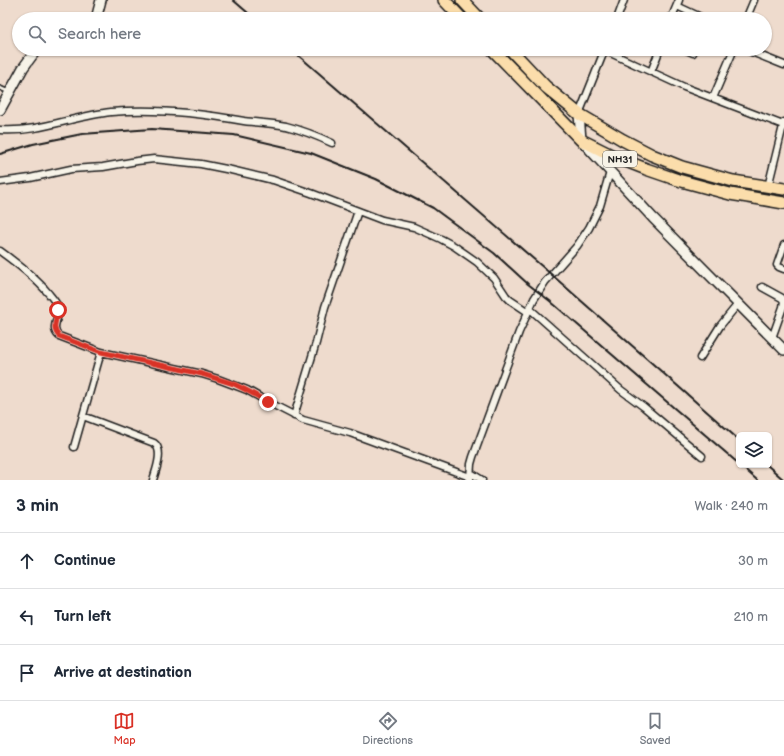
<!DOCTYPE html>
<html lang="en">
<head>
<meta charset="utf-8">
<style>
	:root { --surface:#fff; --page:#f2f2f3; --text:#1f2937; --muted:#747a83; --line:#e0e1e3; --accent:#d93025 }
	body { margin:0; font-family:"Balsamiq Sans",sans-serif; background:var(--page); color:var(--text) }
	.controls { position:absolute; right:12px; bottom:12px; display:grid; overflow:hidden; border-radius:6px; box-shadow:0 1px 3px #0004 }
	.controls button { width:36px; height:36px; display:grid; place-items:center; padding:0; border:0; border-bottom:1px solid var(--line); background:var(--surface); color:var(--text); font:20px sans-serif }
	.stop { position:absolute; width:12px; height:12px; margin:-9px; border:3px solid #d93025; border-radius:50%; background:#fff }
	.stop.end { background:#d93025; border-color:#fff; box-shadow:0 1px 4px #0008 }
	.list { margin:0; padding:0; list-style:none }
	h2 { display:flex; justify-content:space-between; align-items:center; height:52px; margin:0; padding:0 16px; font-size:17px }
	h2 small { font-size:13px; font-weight:400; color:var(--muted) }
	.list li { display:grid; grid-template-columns:26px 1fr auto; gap:12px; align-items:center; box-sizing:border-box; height:56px; padding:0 16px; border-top:1px solid var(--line) }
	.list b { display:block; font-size:15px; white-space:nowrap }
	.list em { font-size:13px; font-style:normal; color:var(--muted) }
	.icon { flex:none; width:22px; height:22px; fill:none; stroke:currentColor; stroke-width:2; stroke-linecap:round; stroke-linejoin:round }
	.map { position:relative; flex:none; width:784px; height:480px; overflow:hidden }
	.search { position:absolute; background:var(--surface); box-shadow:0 1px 3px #0004; left:12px; right:12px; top:12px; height:44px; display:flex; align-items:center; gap:10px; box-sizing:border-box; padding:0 14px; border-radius:22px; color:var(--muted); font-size:15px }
	.sheet { height:220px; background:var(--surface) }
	nav { display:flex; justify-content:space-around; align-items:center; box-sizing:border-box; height:56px; border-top:1px solid var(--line); background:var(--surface); font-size:11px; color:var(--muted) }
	nav a { display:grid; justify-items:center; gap:2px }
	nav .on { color:var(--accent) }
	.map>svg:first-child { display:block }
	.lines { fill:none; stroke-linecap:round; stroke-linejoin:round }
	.lane-casing { stroke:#1c1c1c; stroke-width:6 }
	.street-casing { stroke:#1c1c1c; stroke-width:9 }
	.secondary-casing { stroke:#1c1c1c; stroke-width:12 }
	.highway-casing { stroke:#1c1c1c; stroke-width:14 }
	.lane { stroke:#f7f3e8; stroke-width:3 }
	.street { stroke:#f7f3e8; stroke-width:6 }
	.secondary { stroke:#f7f3e8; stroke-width:9 }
	.highway { stroke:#fbddab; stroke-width:11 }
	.rail { stroke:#1c1c1c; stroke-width:2 }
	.route { stroke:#d93025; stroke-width:5 }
	.labels { text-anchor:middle; stroke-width:4; stroke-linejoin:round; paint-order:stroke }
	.shield { fill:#f7f3e8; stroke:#5e5c59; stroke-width:1 }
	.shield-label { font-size:10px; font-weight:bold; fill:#1c1c1c }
</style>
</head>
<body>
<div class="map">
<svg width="784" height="480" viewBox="0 0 784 480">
	<rect width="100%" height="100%" fill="#eedbcd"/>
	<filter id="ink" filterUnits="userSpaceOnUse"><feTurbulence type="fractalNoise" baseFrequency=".025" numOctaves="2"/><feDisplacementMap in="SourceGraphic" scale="8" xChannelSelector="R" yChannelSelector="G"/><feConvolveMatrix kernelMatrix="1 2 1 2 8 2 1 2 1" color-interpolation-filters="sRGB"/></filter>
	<g filter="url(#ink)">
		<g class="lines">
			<defs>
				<path id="lane" d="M0,88L9,92"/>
				<path id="street" d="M677,6L705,19
					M617,19L624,0
					M671,19L679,0
					M746,19L754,0
					M684,49L693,53
					M744,49L784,65
					M604,50L684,87L783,125
					M651,72L660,49
					M713,98L734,49
					M579,114L605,49
					M0,130C38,133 73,116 111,112C155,108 200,113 244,121C258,123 272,123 286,126C302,130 317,136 332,143
					M0,182L30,178L71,169L103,167L137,161L154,159L201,164L231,170L273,180L311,193L382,220L414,227L441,239L454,246L477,262L494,278L506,296L510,300L528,312
					M768,187L784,122
					M784,245L777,265L779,267L784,269
					M0,251C18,264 35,277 49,294C52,298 56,302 58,307C61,316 49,328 59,336L101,352L202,374L218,379L247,390L268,402L303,420L350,433L470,477
					M762,287L782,298L784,301
					M529,308L621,390L644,407L702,456
					M772,338L783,307L784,301
					M700,358L720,326L738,304
					M83,416L154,443C164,450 156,470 153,480
					M294,416L316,343L325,307L358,211
					M74,447L101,352
					M471,473L482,480
					M470,479L471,464L473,457L519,332L534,299L545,282L577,246L589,228L600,206L610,172"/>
				<path id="secondary" d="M96,19L101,0
					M0,110L23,68L37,49
					M579,114L581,140L653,218L784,350"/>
				<path id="highway" d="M444,0L462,19
					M462,0L480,19
					M492,49L581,140L613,156L646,169L678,180L730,194L784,203
					M510,49L546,87L579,114L623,140L652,155L682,167L733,181L784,189"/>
			</defs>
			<use href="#lane" class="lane-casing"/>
			<use href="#street" class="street-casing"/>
			<use href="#secondary" class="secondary-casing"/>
			<use href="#highway" class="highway-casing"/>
			<use href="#lane" class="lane"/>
			<use href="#street" class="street"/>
			<use href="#secondary" class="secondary"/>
			<use href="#highway" class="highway"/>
			<path class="rail" d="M233,0L255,19
				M291,49L552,275L739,440
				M0,154L33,144L82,134L152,129L234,135L311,153L376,179L433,208L494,253L528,284L550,301L739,464
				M740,465L757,480
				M767,465L784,480"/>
		</g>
	</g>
	<g class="lines" filter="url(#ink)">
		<path class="route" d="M58,310C57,319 51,329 59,336L101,352L202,374L234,384L246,390L268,402"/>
	</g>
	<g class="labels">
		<rect class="shield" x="603" y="151" width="34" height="16" rx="3"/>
		<g class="shield-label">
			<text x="620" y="163">NH31</text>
		</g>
	</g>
</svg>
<div class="controls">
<button><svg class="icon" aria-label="layers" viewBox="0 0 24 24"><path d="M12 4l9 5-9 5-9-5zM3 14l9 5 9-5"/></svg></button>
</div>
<div class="stop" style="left:58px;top:310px"></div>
<div class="stop end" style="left:268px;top:402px"></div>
<div class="search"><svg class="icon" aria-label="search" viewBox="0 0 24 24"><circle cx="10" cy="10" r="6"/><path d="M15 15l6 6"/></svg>Search here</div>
</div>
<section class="sheet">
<h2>3 min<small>Walk · 240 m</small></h2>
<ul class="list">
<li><svg class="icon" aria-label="ahead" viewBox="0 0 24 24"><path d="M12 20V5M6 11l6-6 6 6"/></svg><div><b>Continue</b></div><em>30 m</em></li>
<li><svg class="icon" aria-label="left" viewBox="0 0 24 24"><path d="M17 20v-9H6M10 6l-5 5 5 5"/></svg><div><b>Turn left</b></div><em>210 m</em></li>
<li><svg class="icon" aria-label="arrive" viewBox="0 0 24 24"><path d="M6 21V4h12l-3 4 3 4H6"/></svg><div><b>Arrive at destination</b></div></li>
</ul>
</section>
<nav>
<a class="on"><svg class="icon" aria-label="map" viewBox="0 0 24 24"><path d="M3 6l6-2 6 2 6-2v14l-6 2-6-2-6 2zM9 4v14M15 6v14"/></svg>Map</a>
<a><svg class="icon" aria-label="directions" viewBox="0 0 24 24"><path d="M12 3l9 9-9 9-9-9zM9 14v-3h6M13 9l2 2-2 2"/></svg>Directions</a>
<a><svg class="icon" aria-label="saved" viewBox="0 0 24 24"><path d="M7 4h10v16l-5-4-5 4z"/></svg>Saved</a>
</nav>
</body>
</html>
